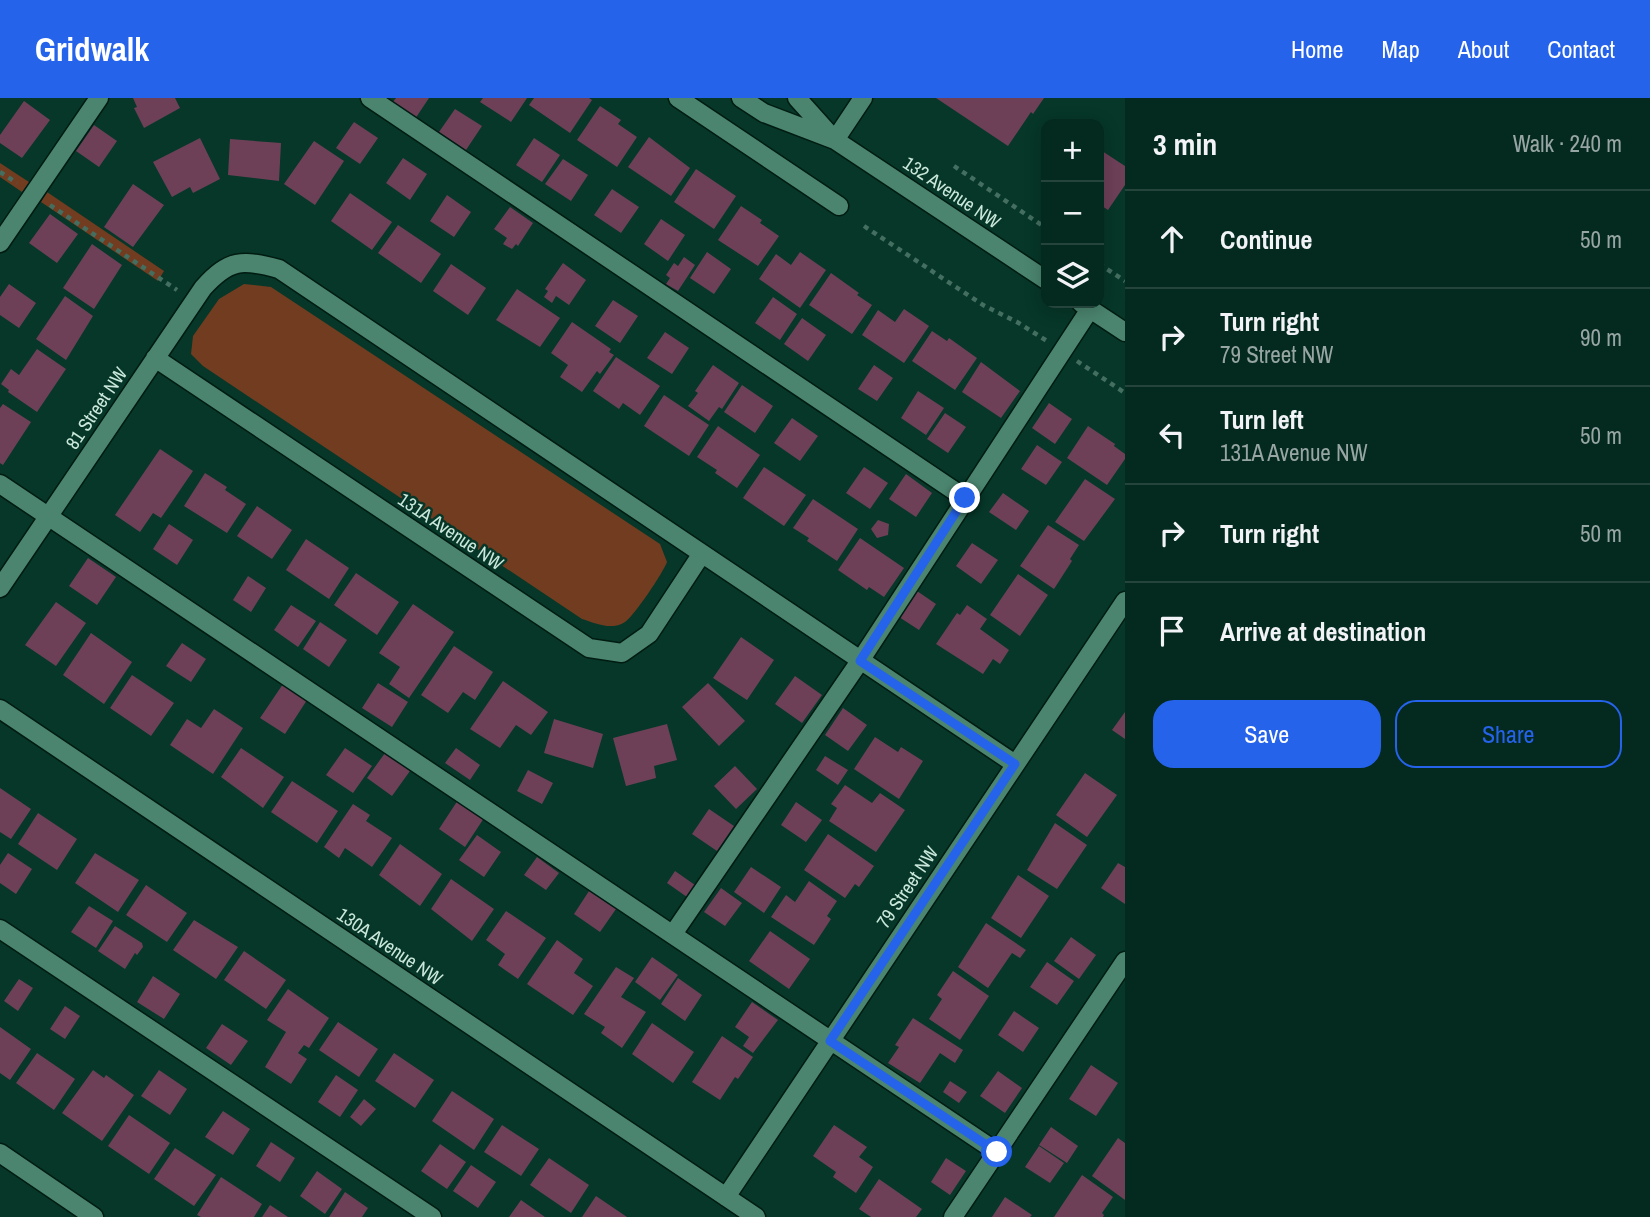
<!DOCTYPE html>
<html lang="en">
<head>
<meta charset="utf-8">
<style>
	:root { --surface:#04291e; --page:#12352b; --text:#f1f3f6; --muted:#97a6a4; --line:#25453c; --accent:#2563eb }
	body { margin:0; font-family:"Archivo Narrow",sans-serif; background:var(--page); color:var(--text) }
	.controls { position:absolute; right:21px; top:21px; display:grid; overflow:hidden; border-radius:14px; box-shadow:0 4px 18px #0003 }
	.controls button { width:63px; height:63px; display:grid; place-items:center; padding:0; border:0; border-bottom:2px solid var(--line); background:var(--surface); color:var(--text); font:35px sans-serif }
	.stop { position:absolute; width:21px; height:21px; margin:-16px; border:5px solid #2563eb; border-radius:50%; background:#fff }
	.stop.end { background:#2563eb; border-color:#fff; box-shadow:0 2px 7px #0008 }
	.list { margin:0; padding:0; list-style:none }
	h2 { display:flex; justify-content:space-between; align-items:center; height:91px; margin:0; padding:0 28px; font-size:30px }
	h2 small { font-size:23px; font-weight:400; color:var(--muted) }
	.list li { display:grid; grid-template-columns:46px 1fr auto; gap:21px; align-items:center; box-sizing:border-box; height:98px; padding:0 28px; border-top:2px solid var(--line) }
	.list b { display:block; font-size:26px; white-space:nowrap }
	.list p { margin:0; font-size:23px; white-space:nowrap; color:var(--muted) }
	.list em { font-size:23px; font-style:normal; color:var(--muted) }
	.actions { display:flex; gap:14px; padding:21px 28px }
	.actions a { flex:1; padding:16px 0; border:2px solid var(--accent); border-radius:21px; text-align:center; font-size:24px; color:var(--accent) }
	.actions .main { background:var(--accent); color:#fff }
	.icon { flex:none; width:38px; height:38px; fill:none; stroke:currentColor; stroke-width:2; stroke-linecap:round; stroke-linejoin:round }
	.map { position:relative; flex:none; width:1125px; height:1119px; overflow:hidden }
	header { display:flex; align-items:center; gap:42px; box-sizing:border-box; height:98px; padding:0 35px; background:var(--accent); color:#fff }
	header strong { font-size:33px }
	nav { display:flex; gap:38px; margin-inline-start:auto; font-size:24px }
	main { display:flex }
	aside { flex:1; background:var(--surface) }
	.map>svg:first-child { display:block }
	.green { fill:#713c20 }
	.building { fill:#6d4058 }
	.lines { fill:none; stroke-linecap:round; stroke-linejoin:round }
	.minor-casing { stroke:#001c12; stroke-width:21 }
	.path { stroke:#436e60; stroke-width:4.5; stroke-dasharray:5 5; stroke-linecap:butt }
	.minor { stroke:#4b856f; stroke-width:18 }
	.route { stroke:#2563eb; stroke-width:9 }
	.labels { text-anchor:middle; stroke-width:5; stroke-linejoin:round; paint-order:stroke }
	.street-label { font-size:19px; fill:#cae8db; stroke:#063728 }
</style>
</head>
<body>
<header>
<strong>Gridwalk</strong>
<nav><a>Home</a><a>Map</a><a>About</a><a>Contact</a></nav>
</header>
<main>
<div class="map">
<svg width="1125" height="1119" viewBox="0 0 1125 1119">
	<rect width="100%" height="100%" fill="#063728"/>
	<path class="green" d="M0,65L29,84L22,94L0,79Z
		M47,94L164,173L158,183L41,104Z
		M244,186L271,189L660,446L667,464C663,475 634,518 625,524C611,533 595,525 582,521L203,268L191,256L193,238L219,201Z"/>
	<path class="building" d="M133,0H175L180,10L144,30L134,10L137,9Z
		M396,0H429L415,21L392,5Z
		M483,0H527L511,24L480,4Z
		M534,0H589L592,2L570,35L529,7Z
		M936,0H1044L1033,16L1031,14L1008,48Z
		M24,3L50,22L22,60L0,45V37Z
		M600,8L621,22L618,26L637,39L617,69L577,42Z
		M455,11L482,28L466,52L439,34Z
		M354,24L378,40L360,66L336,50Z
		M94,27L117,43L99,69L76,53Z
		M649,39L690,70L671,98L628,69Z
		M200,40L220,81L193,95L190,89L172,99L153,64Z
		M534,40L560,57L542,84L516,67Z
		M230,41L281,45L279,83L228,77Z
		M314,43L344,63L315,107L284,86Z
		M1099,51L1125,68V87L1108,112L1099,106Z
		M403,60L427,76L410,102L386,85Z
		M563,61L588,77L571,103L545,86Z
		M696,71L736,98L714,131L674,104Z
		M133,86L164,107L133,149L104,129Z
		M612,91L639,109L621,135L594,117Z
		M350,95L392,124L372,152L331,123Z
		M447,97L471,114L454,139L430,123Z
		M741,108L762,122L760,125L779,138L758,168L718,142Z
		M510,109L533,125L518,148L516,146L512,151L503,146L507,140L494,131Z
		M50,116L78,136L57,165L29,145Z
		M661,121L685,137L668,163L644,146Z
		M398,127L441,156L421,185L378,155Z
		M92,146L122,167L94,211L63,190Z
		M707,154L731,171L714,196L690,180Z
		M800,154L826,172L800,210L759,181L776,156L791,167Z
		M684,159L695,167L678,193L666,186L670,180L666,177L674,165L678,168Z
		M563,165L586,182L569,207L556,198L552,205L544,199L548,193L545,191Z
		M451,166L486,190L468,217L433,193Z
		M831,175L859,195L857,197L872,207L852,236L809,207Z
		M9,186L36,205L19,230L0,217V199Z
		M517,191L560,220L540,249L496,222Z
		M65,198L93,218L66,262L36,241Z
		M773,199L797,216L780,242L755,225Z
		M613,202L638,218L620,245L595,228Z
		M904,211L929,228L904,265L862,237L878,212L895,224Z
		M802,220L826,237L808,263L784,246Z
		M572,224L611,251L609,254L614,257L600,276L597,273L582,294L560,279L568,267L551,255Z
		M932,233L947,243L949,240L977,260L955,292L912,263Z
		M665,234L689,250L672,276L647,260Z
		M37,251L66,271L37,314L8,294L9,292L1,286L11,271L19,277Z
		M616,259L660,288L640,317L623,305L619,311L593,293Z
		M981,264L1020,293L1001,320L962,294Z
		M713,267L739,285L722,311L719,309L709,323L688,308L698,295L695,293Z
		M874,267L893,280L877,303L858,291Z
		M742,287L773,308L755,335L724,314Z
		M918,293L944,310L926,337L901,320Z
		M664,297L709,327L689,358L644,328Z
		M1049,305L1072,321L1055,346L1032,330Z
		M3,306L31,324L3,367L0,365V310Z
		M945,315L966,329L948,355L927,341Z
		M792,320L818,338L800,363L774,345Z
		M718,328L760,357L737,390L715,375L717,372L697,359Z
		M1088,328L1115,346L1114,348L1125,356V361L1107,387L1067,360Z
		M1037,347L1062,364L1046,387L1021,371Z
		M160,351L193,373L161,420L153,415L140,434L115,417Z
		M764,369L806,397L784,428L743,400Z
		M864,369L888,385L870,411L846,395Z
		M205,375L227,389L225,392L246,406L227,435L184,408Z
		M906,376L932,395L916,419L889,401Z
		M1085,381L1115,401L1084,443L1055,424Z
		M1003,395L1029,413L1016,432L989,414Z
		M813,401L858,431L837,463L807,443L809,440L793,430Z
		M257,408L292,432L272,461L237,438Z
		M878,422L889,426L888,437L877,440L871,431Z
		M169,426L193,442L177,467L153,451Z
		M1048,427L1079,447L1070,461L1072,463L1054,491L1020,468Z
		M860,440L904,470L884,499L869,489L867,492L838,472Z
		M306,441L349,470L329,501L286,472Z
		M972,445L998,462L981,486L956,468Z
		M88,460L116,479L97,507L69,488Z
		M356,475L399,504L377,537L334,507Z
		M1018,476L1048,497L1020,538L990,517Z
		M248,478L266,490L251,514L233,502Z
		M917,493L936,506L919,532L899,519Z
		M56,504L86,525L56,568L25,547Z
		M413,506L454,534L409,600L389,586L400,569L379,555Z
		M291,507L316,523L298,549L274,532Z
		M967,507L987,521L980,531L1009,552L1000,566L993,561L983,576L936,546L957,515L960,517Z
		M320,524L347,542L329,569L303,551Z
		M91,535L132,564L104,606L63,577Z
		M741,539L774,562L747,602L713,580Z
		M182,545L206,561L191,584L166,568Z
		M454,548L493,574L475,602L463,594L448,615L421,597Z
		M132,577L174,605L151,638L110,610Z
		M795,578L822,597L802,625L775,606Z
		M503,583L548,614L531,637L516,627L500,650L470,631Z
		M378,585L408,604L392,629L362,610Z
		M708,585L745,623L719,648L682,609Z
		M283,586L307,602L285,636L260,620Z
		M843,610L867,627L848,653L825,637Z
		M214,611L243,630L213,676L170,647L187,621L201,630Z
		M1125,614V641L1112,632Z
		M554,621L603,636L593,670L544,655Z
		M667,626L677,662L654,668L656,680L626,688L613,640Z
		M875,639L898,654L901,649L923,663L899,701L854,671Z
		M241,650L284,679L263,710L221,679Z
		M345,650L372,668L353,695L326,677Z
		M456,650L480,667L470,682L445,665Z
		M385,655L410,673L392,698L367,680Z
		M825,658L848,672L838,687L816,672Z
		M735,668L757,691L736,711L714,688Z
		M528,672L553,685L542,706L517,693Z
		M1085,675L1117,697L1087,739L1056,717Z
		M292,683L338,713L317,745L271,714Z
		M845,687L872,705L880,695L905,712L876,754L829,723L837,710L831,706Z
		M0,690L31,711L11,741L0,734Z
		M458,702L484,720L465,749L439,731Z
		M796,704L822,722L806,744L781,727Z
		M353,706L370,717L366,723L392,740L372,769L345,750L339,760L324,749Z
		M709,711L734,728L717,753L692,736Z
		M38,715L77,741L57,772L18,746Z
		M1055,725L1087,747L1057,791L1027,772Z
		M828,736L874,768L859,789L855,786L845,800L804,772Z
		M477,737L501,754L484,779L459,762Z
		M400,746L442,776L420,808L379,777Z
		M8,755L32,771L16,796L0,785V767Z
		M95,755L139,782L118,814L75,785Z
		M537,759L559,775L546,792L524,777Z
		M1118,765L1125,769V806L1101,790Z
		M751,769L781,789L764,815L734,794Z
		M675,773L695,787L687,799L667,785Z
		M1018,777L1049,798L1021,840L991,820Z
		M451,781L494,811L472,843L431,811Z
		M809,783L837,803L827,818L831,821L814,847L771,819L786,797L795,804Z
		M146,787L187,815L167,844L126,817Z
		M721,790L742,805L725,828L704,814Z
		M589,793L616,811L600,834L574,816Z
		M89,808L113,823L96,850L71,834Z
		M506,813L546,840L518,881L498,867L505,856L486,842Z
		M194,822L238,849L216,881L173,852Z
		M986,825L1026,852L1020,860L1012,855L988,890L958,869Z
		M115,828L142,845L143,849L137,857L135,855L125,871L98,853Z
		M770,833L810,861L789,891L749,863Z
		M1071,839L1096,857L1079,881L1054,863Z
		M557,842L583,861L574,875L593,888L573,917L527,886Z
		M244,853L286,882L266,911L224,882Z
		M652,859L678,877L660,902L635,884Z
		M1047,864L1074,883L1057,907L1030,889Z
		M616,869L634,880L621,899L646,914L622,950L601,935L605,929L584,916Z
		M953,873L989,898L960,942L929,921L942,901L937,897Z
		M153,878L180,896L164,921L137,904Z
		M678,880L702,897L685,923L661,906Z
		M19,881L33,890L18,913L4,903Z
		M288,891L329,920L309,950L304,947L298,955L307,961L291,986L265,969L286,934L267,922Z
		M752,904L778,922L753,955L743,948L749,939L735,929Z
		M65,908L80,918L65,941L50,931Z
		M1014,913L1039,930L1023,954L998,937Z
		M913,920L963,952L955,965L940,955L920,985L888,965L899,949L895,947Z
		M338,924L378,951L359,979L319,952Z
		M652,925L694,954L673,985L632,956Z
		M222,926L248,943L231,967L206,950Z
		M0,929L31,951L10,982L0,975Z
		M722,938L753,959L738,981L735,979L720,1002L692,984Z
		M37,955L75,981L54,1012L16,985Z
		M394,955L434,982L415,1010L375,983Z
		M1091,967L1118,985L1096,1018L1069,1001Z
		M93,972L104,980L106,977L134,997L102,1043L62,1015Z
		M159,972L187,991L170,1017L141,998Z
		M998,973L1022,990L1005,1015L980,998Z
		M336,977L358,992L340,1019L318,1004Z
		M950,983L967,994L959,1005L943,994Z
		M452,993L494,1021L474,1052L432,1023Z
		M364,1001L376,1011L361,1028L350,1019Z
		M223,1013L250,1031L233,1057L205,1039Z
		M129,1017L170,1045L149,1076L108,1048Z
		M502,1027L539,1051L521,1078L484,1054Z
		M834,1027L867,1049L859,1059L873,1069L856,1095L833,1079L836,1074L813,1058Z
		M1051,1029L1078,1048L1067,1065L1039,1047Z
		M1118,1040L1125,1045V1102L1092,1078Z
		M271,1044L295,1060L280,1084L256,1068Z
		M440,1046L466,1064L447,1091L421,1073Z
		M1039,1048L1064,1065L1050,1085L1025,1069Z
		M175,1050L216,1077L194,1108L154,1081Z
		M549,1060L589,1087L571,1115L530,1087Z
		M946,1060L966,1073L950,1097L931,1084Z
		M471,1067L496,1084L478,1110L453,1093Z
		M317,1073L342,1091L325,1116L300,1098Z
		M1082,1077L1113,1099L1102,1115L1104,1117L1103,1119H1054Z
		M221,1079L262,1106L254,1119H201L197,1117Z
		M879,1081L922,1111L916,1119H871L859,1111Z
		M345,1094L368,1110L362,1119H329Z
		M596,1098L627,1119H582Z
		M1005,1099L1032,1117L1030,1119H992Z
		M521,1102L545,1119H509Z
		M270,1107L288,1119H262Z"/>
	<g class="lines">
		<defs>
			<path id="minor" d="M370,0L965,400
				M678,0L839,108
				M741,0L764,15L835,42L1046,182
				M797,0L832,39
				M835,42L863,0
				M0,145L99,0
				M1081,205L1125,234
				M155,260L589,550L622,555L649,536L701,457
				M0,386L997,1054
				M0,490L203,190C229,161 242,161 279,171L1015,666
				M0,611L756,1119
				M0,831L432,1119
				M673,836L860,563L1090,211
				M0,1055L94,1119
				M726,1099L1125,503
				M953,1119L1125,863"/>
		</defs>
		<use href="#minor" class="minor-casing"/>
		<path class="path" d="M954,68L1046,130
			M0,74L17,85
			M50,107L177,192
			M864,128L983,207L1017,224L1047,243
			M1099,166L1125,183
			M1077,263L1125,295"/>
		<use href="#minor" class="minor"/>
	</g>
	<g class="lines">
		<path class="route" d="M965,400L860,563L1015,666L830,943L997,1054"/>
	</g>
	<g class="labels">
		<g class="street-label">
			<text transform="translate(952 94) rotate(34)" y="7">132 Avenue NW</text>
			<text transform="translate(96 310) rotate(-56)" y="7">81 Street NW</text>
			<text transform="translate(451 433) rotate(34)" y="7">131A Avenue NW</text>
			<text transform="translate(907 789) rotate(-56)" y="7">79 Street NW</text>
			<text transform="translate(390 848) rotate(34)" y="7">130A Avenue NW</text>
		</g>
	</g>
</svg>
<div class="controls">
<button>+</button>
<button>−</button>
<button><svg class="icon" aria-label="layers" viewBox="0 0 24 24"><path d="M12 4l9 5-9 5-9-5zM3 14l9 5 9-5"/></svg></button>
</div>
<div class="stop" style="left:997px;top:1054px"></div>
<div class="stop end" style="left:965px;top:400px"></div>
</div>
<aside>
<h2>3 min<small>Walk · 240 m</small></h2>
<ul class="list">
<li><svg class="icon" aria-label="ahead" viewBox="0 0 24 24"><path d="M12 20V5M6 11l6-6 6 6"/></svg><div><b>Continue</b></div><em>50 m</em></li>
<li><svg class="icon" aria-label="right" viewBox="0 0 24 24"><path d="M7 20v-9h11M14 6l5 5-5 5"/></svg><div><b>Turn right</b><p>79 Street NW</p></div><em>90 m</em></li>
<li><svg class="icon" aria-label="left" viewBox="0 0 24 24"><path d="M17 20v-9H6M10 6l-5 5 5 5"/></svg><div><b>Turn left</b><p>131A Avenue NW</p></div><em>50 m</em></li>
<li><svg class="icon" aria-label="right" viewBox="0 0 24 24"><path d="M7 20v-9h11M14 6l5 5-5 5"/></svg><div><b>Turn right</b></div><em>50 m</em></li>
<li><svg class="icon" aria-label="arrive" viewBox="0 0 24 24"><path d="M6 21V4h12l-3 4 3 4H6"/></svg><div><b>Arrive at destination</b></div></li>
</ul>
<div class="actions"><a class="main">Save</a><a>Share</a></div>
</aside>
</main>
</body>
</html>
